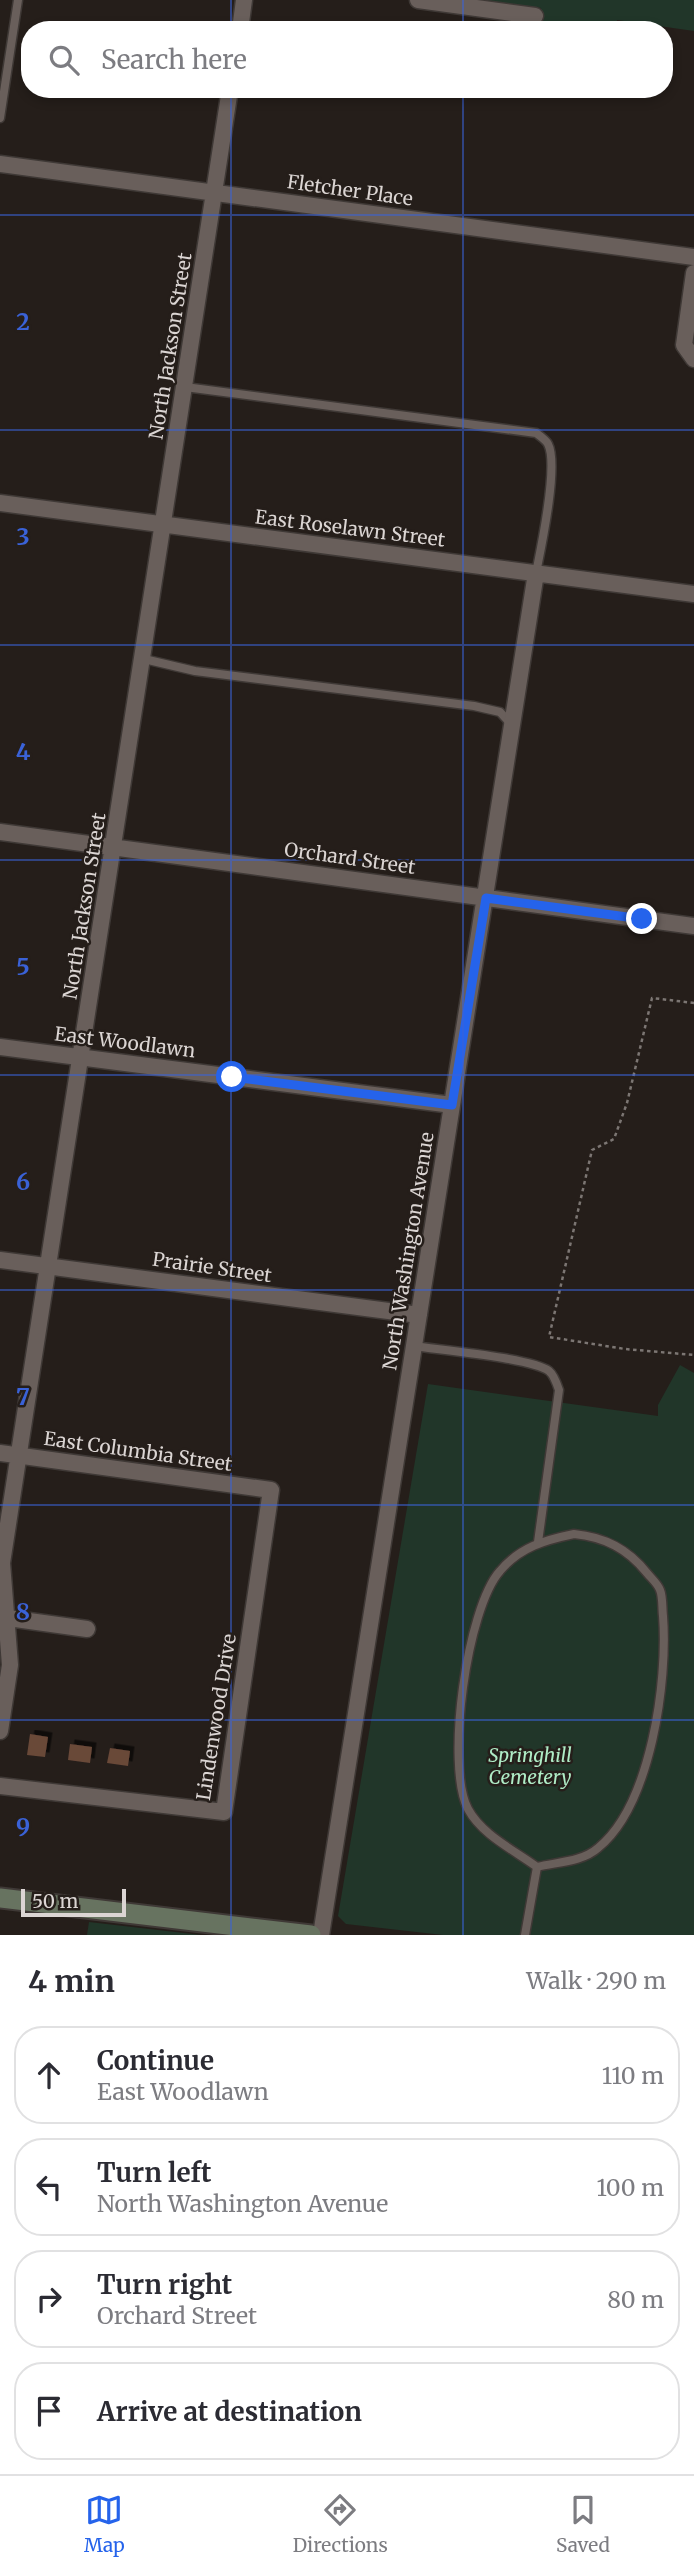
<!DOCTYPE html>
<html lang="en">
<head>
<meta charset="utf-8">
<style>
	:root { --surface:#fff; --page:#f7f7f7; --text:#2b2b33; --muted:#7c7c81; --line:#e1e1e2; --accent:#2563eb }
	body { margin:0; font-family:Merriweather,serif; background:var(--page); color:var(--text) }
	.scale { position:absolute; left:21px; bottom:18px; width:105px; box-sizing:border-box; padding-left:7px; border:4px solid #dbd5d3; border-top:0; font-size:19px; line-height:24px; white-space:nowrap; color:#dbd5d3; -webkit-text-stroke:5px #251e1a; paint-order:stroke }
	.stop { position:absolute; width:21px; height:21px; margin:-16px; border:5px solid #2563eb; border-radius:50%; background:#fff }
	.stop.end { background:#2563eb; border-color:#fff; box-shadow:0 2px 7px #0008 }
	.list { margin:0; padding:0; list-style:none }
	h2 { display:flex; justify-content:space-between; align-items:center; height:91px; margin:0; padding:0 28px; font-size:30px }
	h2 small { font-size:23px; font-weight:400; color:var(--muted) }
	.list li { display:grid; grid-template-columns:46px 1fr auto; gap:21px; align-items:center; box-sizing:border-box; height:98px; margin:0 14px 14px; padding:0 14px; border:2px solid var(--line); border-radius:28px }
	.list b { display:block; font-size:26px; white-space:nowrap }
	.list p { margin:0; font-size:23px; white-space:nowrap; color:var(--muted) }
	.list em { font-size:23px; font-style:normal; color:var(--muted) }
	.icon { flex:none; width:38px; height:38px; fill:none; stroke:currentColor; stroke-width:2; stroke-linecap:round; stroke-linejoin:round }
	.map { position:relative; flex:none; width:694px; height:1935px; overflow:hidden }
	.search { position:absolute; background:var(--surface); box-shadow:0 4px 10px #0003; left:21px; right:21px; top:21px; height:77px; display:flex; align-items:center; gap:18px; box-sizing:border-box; padding:0 24px; border-radius:28px; color:var(--muted); font-size:26px }
	.sheet { height:539px; background:var(--surface) }
	nav { display:flex; justify-content:space-around; align-items:center; box-sizing:border-box; height:98px; border-top:2px solid var(--line); background:var(--surface); font-size:19px; color:var(--muted) }
	nav a { display:grid; justify-items:center; gap:4px }
	nav .on { color:var(--accent) }
	.map>svg:first-child { display:block }
	.green { fill:#213629 }
	.building { fill:#694839; filter:url(#shadow) }
	.lines { fill:none; stroke-linecap:round; stroke-linejoin:round }
	.service-casing { stroke:#3f3936; stroke-width:11 }
	.minor-casing { stroke:#3f3936; stroke-width:19 }
	.secondary-casing { stroke:#3f3936; stroke-width:23 }
	.path { stroke:#7c7673; stroke-width:2.5; stroke-dasharray:3.5 3.5; stroke-linecap:butt }
	.service { stroke:#695f5b; stroke-width:8 }
	.minor { stroke:#695f5b; stroke-width:16 }
	.secondary { stroke:#677360; stroke-width:19 }
	.route { stroke:#2563eb; stroke-width:9 }
	.grid { fill:none; stroke:#3a62d7; stroke-width:2; stroke-opacity:0.55 }
	.labels { text-anchor:middle; stroke-width:5; stroke-linejoin:round; paint-order:stroke }
	.street-label { font-size:19px; fill:#dbd5d3; stroke:#251e1a }
	.park-label { font-size:19px; font-style:italic; fill:#afecc6; stroke:#251e1a }
	.grid-label { font-size:23px; text-anchor:middle; font-weight:bold; fill:#3a62d7; stroke:#251e1a; stroke-width:5; stroke-linejoin:round; paint-order:stroke }
</style>
</head>
<body>
<div class="map">
<svg width="694" height="1935" viewBox="0 0 694 1935">
	<defs>
		<filter id="shadow"><feDropShadow dx="4.5" dy="-4.5" stdDeviation="0" flood-color="#0009"/></filter>
	</defs>
	<rect width="100%" height="100%" fill="#251e1a"/>
	<path class="green" d="M480,0H694V31L617,20L616,30H537L541,8Z
		M680,1365L694,1373V1935H443L346,1924L338,1916L428,1384L658,1416V1405Z
		M89,1922L201,1935H87Z"/>
	<path class="building" d="M30,1734L48,1737L45,1757L27,1755Z
		M70,1744L92,1747L90,1763L68,1760Z
		M110,1748L130,1751L128,1766L107,1763Z"/>
	<g class="lines">
		<defs>
			<path id="service" d="M0,118L18,0
				M185,387L536,433C540,436 546,440 548,444C559,465 541,548 536,573
				M144,659L195,671L474,706L500,712L512,725
				M414,1346C440,1350 532,1358 549,1371C554,1375 557,1384 559,1390L538,1542
				M574,1534C605,1537 628,1549 647,1573C651,1578 658,1584 660,1590C663,1597 662,1609 663,1616C668,1681 651,1805 598,1848C582,1862 557,1862 537,1867C514,1850 482,1835 468,1809C445,1765 467,1608 500,1571C520,1547 545,1540 574,1534Z
				M525,1935L537,1867"/>
			<path id="minor" d="M418,0L535,16
				M240,30L244,0
				M0,164L694,257
				M694,273L684,345L694,359
				M0,503L694,594
				M0,832L694,926
				M0,1047L452,1105
				M0,1260L419,1315
				M0,1453L271,1490L224,1812L0,1786
				M0,1617L87,1629
				M0,1731L10,1665L2,1563L230,89
				M321,1935L536,573"/>
			<path id="secondary" d="M0,1898L311,1935"/>
		</defs>
		<use href="#service" class="service-casing"/>
		<use href="#minor" class="minor-casing"/>
		<use href="#secondary" class="secondary-casing"/>
		<path class="path" d="M694,1003L652,998L627,1103L614,1139L592,1150L549,1337L625,1349L694,1355"/>
		<use href="#service" class="service"/>
		<use href="#minor" class="minor"/>
		<use href="#secondary" class="secondary"/>
	</g>
	<g class="lines">
		<path class="route" d="M232,1077L452,1105L486,898L642,919"/>
	</g>
	<path class="grid" d="M231,0V30M463,0V30M231,89V1935M463,89V1935M0,215H694M0,430H694M0,645H694M0,860H694M0,1075H694M0,1290H694M0,1505H694M0,1720H694"/>
	<g class="labels">
		<g class="street-label">
			<text transform="translate(350 190) rotate(8)" y="7">Fletcher Place</text>
			<text transform="translate(170 346) rotate(-81)" y="7">North Jackson Street</text>
			<text transform="translate(350 528) rotate(7)" y="7">East Roselawn Street</text>
			<text transform="translate(350 858) rotate(8)" y="7">Orchard Street</text>
			<text transform="translate(84 906) rotate(-81)" y="7">North Jackson Street</text>
			<text transform="translate(125 1042) rotate(7)" y="7">East Woodlawn</text>
			<text transform="translate(408 1251) rotate(-81)" y="7">North Washington Avenue</text>
			<text transform="translate(212 1267) rotate(8)" y="7">Prairie Street</text>
			<text transform="translate(138 1451) rotate(8)" y="7">East Columbia Street</text>
			<text transform="translate(216 1717) rotate(-81)" y="7">Lindenwood Drive</text>
		</g>
		<g class="park-label">
			<text x="530" y="1762">Springhill<tspan x="530" dy="22">Cemetery</tspan></text>
		</g>
	</g>
	<g class="grid-label">
		<text x="23" y="330">2</text>
		<text x="23" y="545">3</text>
		<text x="23" y="760">4</text>
		<text x="23" y="975">5</text>
		<text x="23" y="1190">6</text>
		<text x="23" y="1405">7</text>
		<text x="23" y="1620">8</text>
		<text x="23" y="1835">9</text>
	</g>
</svg>
<div class="scale">50 m</div>
<div class="stop" style="left:232px;top:1077px"></div>
<div class="stop end" style="left:642px;top:919px"></div>
<div class="search"><svg class="icon" aria-label="search" viewBox="0 0 24 24"><circle cx="10" cy="10" r="6"/><path d="M15 15l6 6"/></svg>Search here</div>
</div>
<section class="sheet">
<h2>4 min<small>Walk · 290 m</small></h2>
<ul class="list">
<li><svg class="icon" aria-label="ahead" viewBox="0 0 24 24"><path d="M12 20V5M6 11l6-6 6 6"/></svg><div><b>Continue</b><p>East Woodlawn</p></div><em>110 m</em></li>
<li><svg class="icon" aria-label="left" viewBox="0 0 24 24"><path d="M17 20v-9H6M10 6l-5 5 5 5"/></svg><div><b>Turn left</b><p>North Washington Avenue</p></div><em>100 m</em></li>
<li><svg class="icon" aria-label="right" viewBox="0 0 24 24"><path d="M7 20v-9h11M14 6l5 5-5 5"/></svg><div><b>Turn right</b><p>Orchard Street</p></div><em>80 m</em></li>
<li><svg class="icon" aria-label="arrive" viewBox="0 0 24 24"><path d="M6 21V4h12l-3 4 3 4H6"/></svg><div><b>Arrive at destination</b></div></li>
</ul>
</section>
<nav>
<a class="on"><svg class="icon" aria-label="map" viewBox="0 0 24 24"><path d="M3 6l6-2 6 2 6-2v14l-6 2-6-2-6 2zM9 4v14M15 6v14"/></svg>Map</a>
<a><svg class="icon" aria-label="directions" viewBox="0 0 24 24"><path d="M12 3l9 9-9 9-9-9zM9 14v-3h6M13 9l2 2-2 2"/></svg>Directions</a>
<a><svg class="icon" aria-label="saved" viewBox="0 0 24 24"><path d="M7 4h10v16l-5-4-5 4z"/></svg>Saved</a>
</nav>
</body>
</html>
